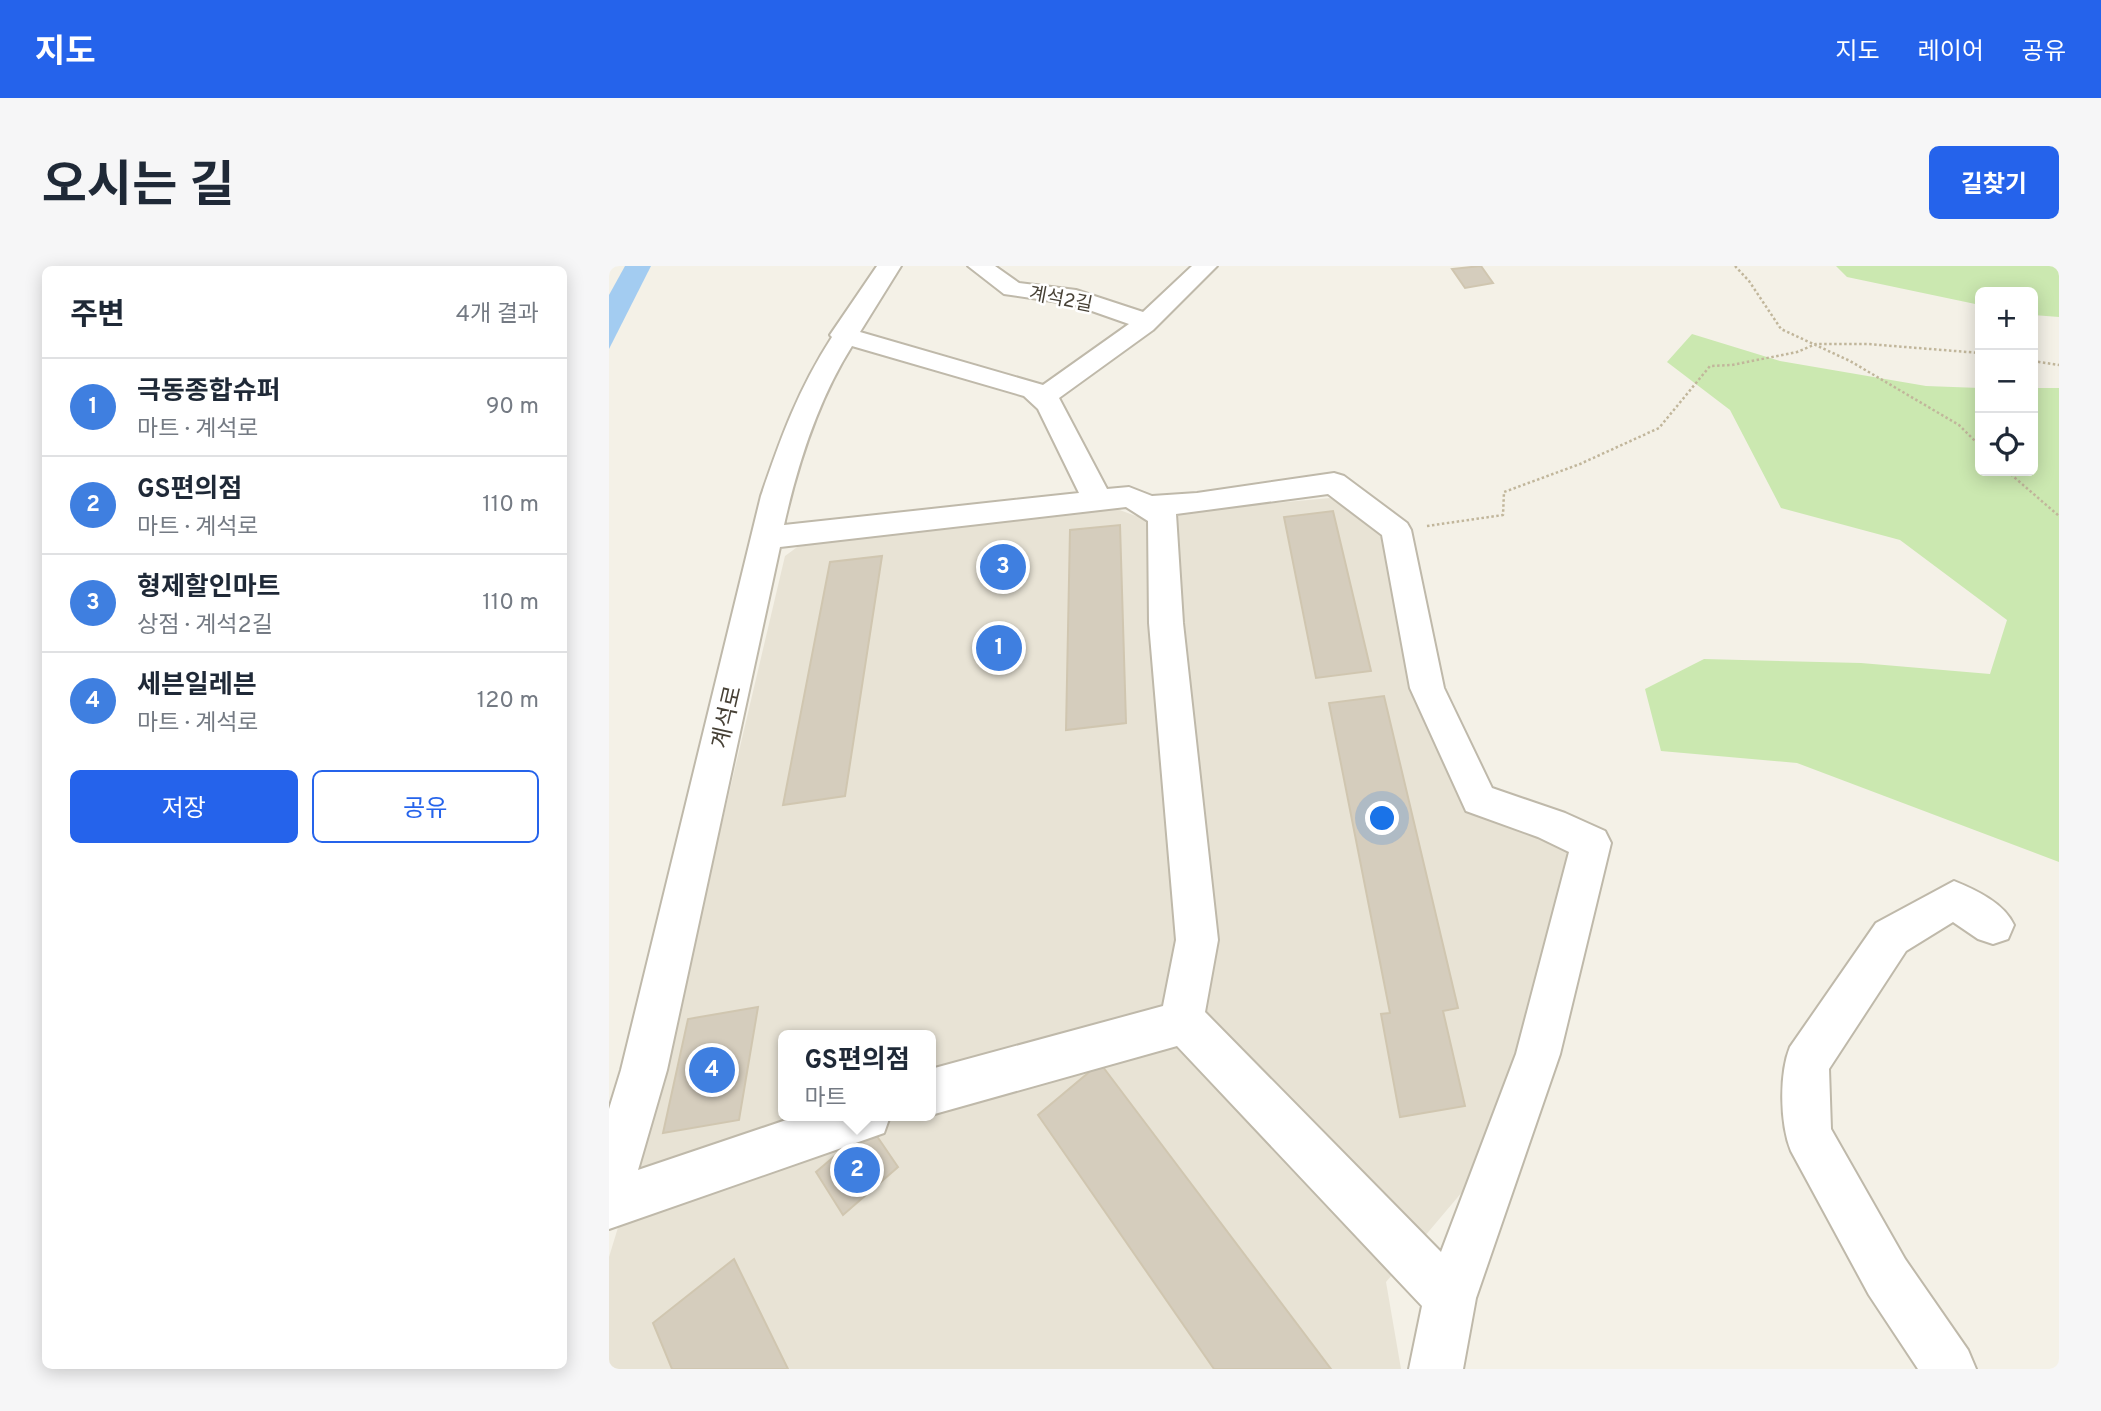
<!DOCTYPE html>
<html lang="ko">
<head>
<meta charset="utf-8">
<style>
	:root { --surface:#fff; --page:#f6f6f7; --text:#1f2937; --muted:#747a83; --line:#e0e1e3; --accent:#2563eb }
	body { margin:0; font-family:Overpass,"Noto Sans KR",sans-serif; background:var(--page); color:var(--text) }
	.controls { position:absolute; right:21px; top:21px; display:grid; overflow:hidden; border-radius:10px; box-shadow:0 4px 18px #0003 }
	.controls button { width:63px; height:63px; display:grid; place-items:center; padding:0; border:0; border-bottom:2px solid var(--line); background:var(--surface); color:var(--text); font:35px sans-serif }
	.you { position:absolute; left:774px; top:553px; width:24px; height:24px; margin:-18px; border:5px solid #fff; border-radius:50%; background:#1a73e8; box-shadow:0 0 0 10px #1a73e833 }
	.badge { display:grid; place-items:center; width:46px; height:46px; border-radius:50%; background:var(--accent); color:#fff; font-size:23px; font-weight:700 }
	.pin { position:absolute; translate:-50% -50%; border:4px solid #fff; box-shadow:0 2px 7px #0006 }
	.popup { position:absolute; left:169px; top:764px; width:158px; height:91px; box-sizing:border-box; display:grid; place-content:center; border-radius:10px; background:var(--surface); filter:drop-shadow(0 2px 5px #0005); font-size:23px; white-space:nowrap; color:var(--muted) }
	.popup b { font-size:26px; color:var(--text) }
	.popup::after { content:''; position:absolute; left:50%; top:100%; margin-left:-14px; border:14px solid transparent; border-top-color:var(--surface) }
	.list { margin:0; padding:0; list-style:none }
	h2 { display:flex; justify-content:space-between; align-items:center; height:91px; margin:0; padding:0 28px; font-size:30px }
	h2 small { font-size:23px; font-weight:400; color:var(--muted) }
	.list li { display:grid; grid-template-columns:46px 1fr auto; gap:21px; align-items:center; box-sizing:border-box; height:98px; padding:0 28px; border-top:2px solid var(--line) }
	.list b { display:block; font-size:26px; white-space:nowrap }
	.list p { margin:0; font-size:23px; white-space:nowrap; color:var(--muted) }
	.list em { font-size:23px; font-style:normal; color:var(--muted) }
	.actions { display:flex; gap:14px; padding:21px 28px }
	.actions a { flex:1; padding:16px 0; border:2px solid var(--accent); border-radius:10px; text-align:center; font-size:24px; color:var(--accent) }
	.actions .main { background:var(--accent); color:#fff }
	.icon { flex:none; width:38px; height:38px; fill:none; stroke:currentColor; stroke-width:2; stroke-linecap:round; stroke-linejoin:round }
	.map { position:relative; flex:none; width:1450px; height:1103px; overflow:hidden; border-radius:10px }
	header { display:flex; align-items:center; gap:42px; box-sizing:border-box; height:98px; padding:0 35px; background:var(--accent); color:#fff }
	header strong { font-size:33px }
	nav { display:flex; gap:38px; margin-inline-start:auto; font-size:24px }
	.intro { display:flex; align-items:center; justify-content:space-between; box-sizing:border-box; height:168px; padding:0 42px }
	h1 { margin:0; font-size:49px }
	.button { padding:18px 32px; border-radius:10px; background:var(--accent); color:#fff; font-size:24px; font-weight:700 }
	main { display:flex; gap:42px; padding:0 42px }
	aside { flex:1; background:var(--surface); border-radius:10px; box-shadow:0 4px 18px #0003 }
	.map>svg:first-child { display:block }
	.residential { fill:#e8e3d5; fill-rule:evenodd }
	.green { fill:#cbe8b0 }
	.water { fill:#a3ccf1 }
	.building { fill:#d5cdbd; stroke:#d0c6b0; stroke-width:2 }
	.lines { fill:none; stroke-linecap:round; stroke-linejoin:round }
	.minor-casing { stroke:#bfb9aa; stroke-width:4 }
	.path { stroke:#c1b69b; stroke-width:2.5; stroke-dasharray:2.5 2.5; stroke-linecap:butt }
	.minor { fill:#fff; fill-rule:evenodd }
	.labels { text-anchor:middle; stroke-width:5; stroke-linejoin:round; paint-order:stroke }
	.far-street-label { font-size:19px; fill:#474136; stroke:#fff }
	.street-label { font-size:23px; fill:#474136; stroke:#fff }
</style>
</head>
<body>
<header>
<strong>지도</strong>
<nav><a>지도</a><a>레이어</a><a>공유</a></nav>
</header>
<div class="intro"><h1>오시는 길</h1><a class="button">길찾기</a></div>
<main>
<aside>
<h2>주변<small>4개 결과</small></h2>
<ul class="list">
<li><span class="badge" style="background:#3f7fe0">1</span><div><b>극동종합슈퍼</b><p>마트 · 계석로</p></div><em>90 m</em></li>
<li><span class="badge" style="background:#3f7fe0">2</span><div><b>GS편의점</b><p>마트 · 계석로</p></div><em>110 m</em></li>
<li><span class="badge" style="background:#3f7fe0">3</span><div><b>형제할인마트</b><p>상점 · 계석2길</p></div><em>110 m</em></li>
<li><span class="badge" style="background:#3f7fe0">4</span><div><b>세븐일레븐</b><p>마트 · 계석로</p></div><em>120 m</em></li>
</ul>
<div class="actions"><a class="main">저장</a><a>공유</a></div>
</aside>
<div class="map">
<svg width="1450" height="1103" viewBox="0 0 1450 1103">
	<rect width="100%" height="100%" fill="#f4f1e7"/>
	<path class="residential" d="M721,232L776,269L802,424L862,541L966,582L914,776L859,919L777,1016L792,1103H0V991L47,837L176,290L191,279L505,242L527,250ZM174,769H322V850H174Z"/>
	<path class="green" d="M1227,0H1450V51L1424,49V26H1371V39L1238,11Z
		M1083,68L1171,95L1317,120L1371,122V205H1424V122H1450V596L1188,497L1052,485L1036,423L1095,393L1252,397L1381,408L1398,354L1291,274L1172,242L1121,144L1058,96Z"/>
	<path class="water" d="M16,0H42L0,83V29Z"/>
	<path class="building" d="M872,0L884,17L856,22L843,3Z
		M724,245L762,405L707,412L675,251Z
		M511,259L517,457L457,464L461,264Z
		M273,290L236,530L174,539L221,296Z
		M775,430L849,742L834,745L856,840L791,851L772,748L781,747L720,437Z
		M149,741L130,854L54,867L79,753Z
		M491,797L722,1103H605L429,849Z
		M261,860L289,901L234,949L207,906Z
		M125,993L179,1103H63L44,1057Z"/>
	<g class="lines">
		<defs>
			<path id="minor" d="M268,0H292L251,66L434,119L520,58L463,38L395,28L359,0H386L410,17L467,24L534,46L583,0H608L544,64L450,132L498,223L520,221L543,230L588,227L725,207L735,210L798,257L802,264L835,422L883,522L956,547L996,565L1002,577L951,788L867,1032L854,1103H800L813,1040L568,780L322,849V803L554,740L567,674L540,357L539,255L517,241L171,281L58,804L29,904L189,850H281L275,867L258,873L0,963V843L12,804L152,230C172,171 189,124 223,71L221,69ZM243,80L415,130L429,143L470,227L175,259C189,197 209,134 243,80ZM719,228L773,269L801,422L857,545L929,571L960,586L907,788L832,986L596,746L609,674L574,357L567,248Z
				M1345,615C1367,624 1395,637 1405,659L1399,673L1384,678L1369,673L1344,656L1297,685L1220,803L1222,863L1296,993L1359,1084L1367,1103H1309L1260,1029L1182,885C1171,858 1170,808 1181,781L1267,657Z"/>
		</defs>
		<use href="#minor" class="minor-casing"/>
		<path class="path" d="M1126,0L1140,15L1172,63L1241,95L1350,159L1371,180
			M1424,95L1450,99
			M1398,205L1450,250
			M818,260L894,249L895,226L971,198L1050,162L1101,100L1123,99L1188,86L1207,78H1259L1371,87"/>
		<use href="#minor" class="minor"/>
	</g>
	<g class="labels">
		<g class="far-street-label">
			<text transform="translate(452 32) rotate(11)" y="7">계석2길</text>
		</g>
		<g class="street-label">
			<text transform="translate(117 451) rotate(-77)" y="8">계석로</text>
		</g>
	</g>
</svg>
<div class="controls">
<button>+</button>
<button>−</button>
<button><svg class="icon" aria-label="locate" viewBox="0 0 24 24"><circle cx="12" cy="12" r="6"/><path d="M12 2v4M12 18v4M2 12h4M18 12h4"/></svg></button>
</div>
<div class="you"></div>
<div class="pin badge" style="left:390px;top:382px;background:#3f7fe0">1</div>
<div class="pin badge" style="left:248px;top:904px;background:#3f7fe0">2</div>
<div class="popup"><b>GS편의점</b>마트</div>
<div class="pin badge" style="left:394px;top:301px;background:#3f7fe0">3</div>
<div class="pin badge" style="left:103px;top:804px;background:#3f7fe0">4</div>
</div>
</main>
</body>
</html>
